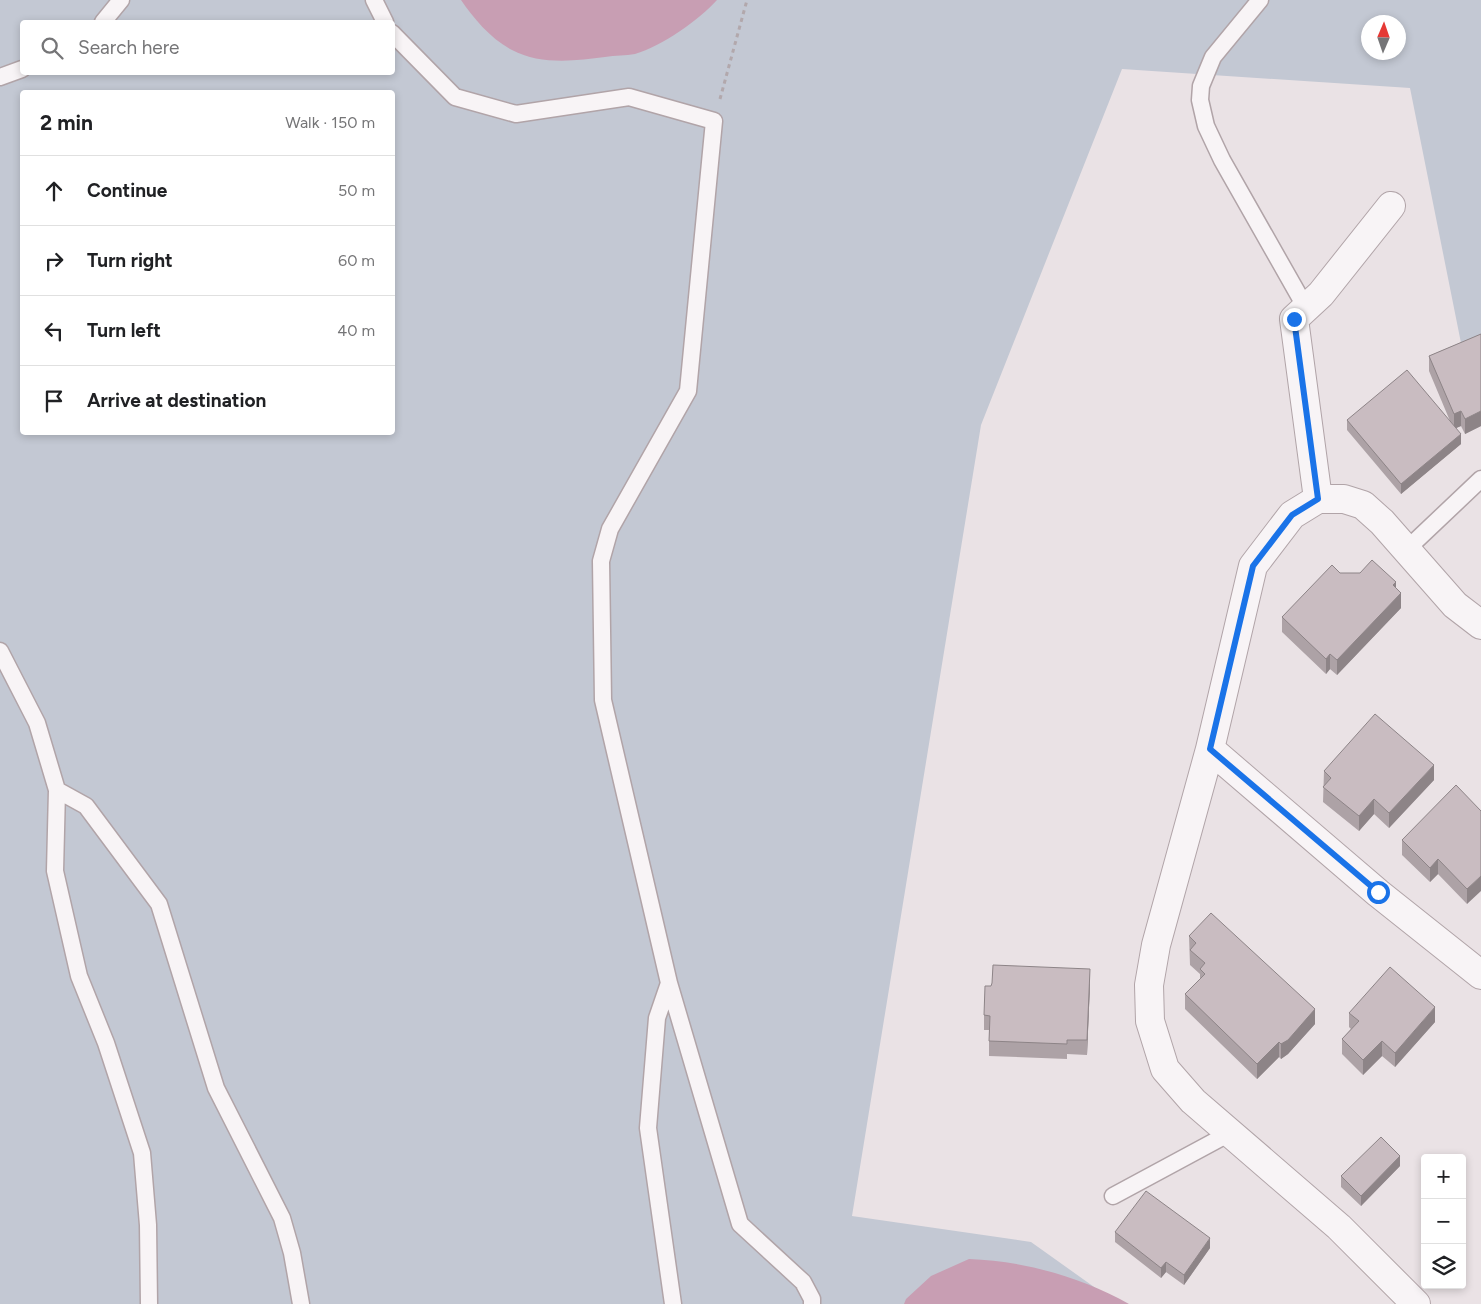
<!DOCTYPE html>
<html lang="en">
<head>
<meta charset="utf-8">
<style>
	:root { --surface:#fff; --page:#f6f6f6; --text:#202124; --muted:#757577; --line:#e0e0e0 }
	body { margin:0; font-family:Figtree,sans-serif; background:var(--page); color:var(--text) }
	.controls { position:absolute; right:15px; bottom:15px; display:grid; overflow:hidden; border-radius:5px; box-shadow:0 2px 8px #0003 }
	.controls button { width:45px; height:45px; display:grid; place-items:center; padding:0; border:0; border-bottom:1px solid var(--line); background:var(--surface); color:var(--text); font:25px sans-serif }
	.compass { position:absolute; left:1361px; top:15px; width:45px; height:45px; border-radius:50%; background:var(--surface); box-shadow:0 2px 8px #0003; rotate:2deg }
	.stop { position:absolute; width:15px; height:15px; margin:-11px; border:4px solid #1a73e8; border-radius:50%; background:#fff }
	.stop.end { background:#1a73e8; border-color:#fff; box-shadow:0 1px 5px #0008 }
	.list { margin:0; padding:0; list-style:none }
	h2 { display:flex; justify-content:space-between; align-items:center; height:65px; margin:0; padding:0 20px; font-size:21px }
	h2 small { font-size:16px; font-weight:400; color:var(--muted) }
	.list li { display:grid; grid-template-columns:32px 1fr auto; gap:15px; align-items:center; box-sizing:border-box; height:70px; padding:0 20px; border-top:1px solid var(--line) }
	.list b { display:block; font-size:19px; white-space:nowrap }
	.list em { font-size:16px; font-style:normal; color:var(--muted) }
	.icon { flex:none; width:28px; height:28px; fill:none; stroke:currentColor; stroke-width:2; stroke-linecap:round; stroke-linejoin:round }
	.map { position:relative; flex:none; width:1481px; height:1304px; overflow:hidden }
	.search { position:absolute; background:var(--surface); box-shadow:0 2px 8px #0003; left:20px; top:20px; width:375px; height:55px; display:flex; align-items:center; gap:12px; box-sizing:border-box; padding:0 18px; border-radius:5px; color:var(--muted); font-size:19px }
	.panel { position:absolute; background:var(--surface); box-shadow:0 2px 8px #0003; left:20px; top:90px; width:375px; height:345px; border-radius:5px }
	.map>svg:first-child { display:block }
	.green { fill:#c3c8d3; fill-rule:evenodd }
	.water { fill:#c89eb3 }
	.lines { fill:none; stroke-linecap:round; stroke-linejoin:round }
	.lane-casing { stroke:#b1a4a8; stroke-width:19 }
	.street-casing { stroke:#b1a4a8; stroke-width:30 }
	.path { stroke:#b2a8ac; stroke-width:3; stroke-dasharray:4 4; stroke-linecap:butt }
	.lane { stroke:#f8f4f6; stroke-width:16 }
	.street { stroke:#f8f4f6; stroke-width:28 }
	.wall { fill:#ada2a6 }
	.shaded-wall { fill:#8d8487 }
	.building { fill:#c9bcc1; stroke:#8d8487 }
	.route { stroke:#1a73e8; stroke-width:6 }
</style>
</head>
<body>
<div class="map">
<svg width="1481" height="1304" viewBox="0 0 1481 1304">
	<rect width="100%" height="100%" fill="#eae2e5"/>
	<path class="green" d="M0,0H1481V400L1470,388L1410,88L1122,69L981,425L852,1216L1031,1242L1118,1304H0ZM22,22H392V72H22ZM1368,22H1398V52H1368ZM22,92H392V432H22Z"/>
	<path class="water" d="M461,0H717C699,20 662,46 635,54C626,56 615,55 605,57C575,61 540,65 512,50C491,39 474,19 461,0Z
		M969,1259C1024,1261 1081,1277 1129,1304H904L906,1299L931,1276Z"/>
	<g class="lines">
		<defs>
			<path id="lane" d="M374,0L385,22
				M1260,0L1213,57L1201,86L1200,100L1206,126L1222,160L1306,308
				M103,22L121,0
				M392,33L455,97L516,114L629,97L714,121L688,391L610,529L601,561L603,700L669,983L657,1018L648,1128L673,1304
				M0,77L22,69
				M1405,551L1481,479
				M0,651L37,723L57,790L55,871L79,976L106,1043L142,1153L148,1225L149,1304
				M57,790L86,806L159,904L216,1088L282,1218L292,1253L301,1304
				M669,983L740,1224L803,1282L812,1299V1304
				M1113,1196L1230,1133"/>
			<path id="street" d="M1318,499L1294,319L1321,294L1391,206
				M1210,749L1378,893L1481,975
				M1416,1304L1339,1227L1193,1101L1165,1069L1150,1021L1149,985L1156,945L1210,749L1253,566L1292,515L1318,499H1344L1363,505L1382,522L1455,605L1481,625"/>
		</defs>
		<use href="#lane" class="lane-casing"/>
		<use href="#street" class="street-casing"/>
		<path class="path" d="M720,99L747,0"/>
		<use href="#lane" class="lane"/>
		<use href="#street" class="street"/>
	</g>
	<path class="wall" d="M1481,334V426L1465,434L1461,426L1456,428L1461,444L1401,494L1347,430V420L1450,421L1429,371V356Z
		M1340,573L1396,589L1401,608L1337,675L1330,669L1326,674L1282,632V617Z
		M1324,771L1434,780L1389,828L1374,814L1359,831L1323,802Z
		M1481,811L1467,904L1438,874L1430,882L1402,855V840Z
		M1189,936L1315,1024L1288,1054L1281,1059L1279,1057L1257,1079L1185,1009V994L1200,979V974L1190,965Z
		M1090,984L1087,1055L1067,1054V1059L989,1056V1030H984V1015Z
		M1349,1013L1435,1022L1395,1067L1382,1056L1363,1075L1342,1054V1039L1351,1029L1349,1027Z
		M1400,1166L1361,1206L1341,1187V1176Z
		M1115,1232L1210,1248L1184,1285L1166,1272L1161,1278L1115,1242Z"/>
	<path class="shaded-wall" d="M1461,411V426L1454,429V414Z
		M1481,411V426L1465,434V419Z
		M1461,434V444L1401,494V484Z
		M1396,582V597L1393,585Z
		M1401,593V608L1337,675V660Z
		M1330,654V669L1326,674V659Z
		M1434,765V780L1389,828V813Z
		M1374,799V814L1359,831V816Z
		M1438,859V874L1430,882V868Z
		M1481,876V891L1467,904V889Z
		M1090,969V984L1087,1055V1040Z
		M1435,1007V1022L1395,1067V1053Z
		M1315,1009V1024L1288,1054L1281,1059V1044Z
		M1382,1041V1056L1363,1075V1060Z
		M1279,1042V1057L1257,1079V1064Z
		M1400,1156V1166L1361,1206V1196Z
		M1210,1238V1248L1184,1285V1275Z
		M1166,1262V1272L1161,1278V1268Z"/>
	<path class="building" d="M1481,334V411L1465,419L1461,411L1454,414L1429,356Z
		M1407,370L1461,434L1401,484L1347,420Z
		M1372,560L1396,582L1393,585L1401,593L1337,660L1330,654L1326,659L1282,617L1332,565L1340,573H1360Z
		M1375,714L1434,765L1389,813L1374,799L1359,816L1323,787L1331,778L1324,771Z
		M1456,785L1481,811V876L1467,889L1438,859L1430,868L1402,840Z
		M1211,913L1315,1009L1288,1040L1281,1044L1279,1042L1257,1064L1185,994L1205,974L1200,969L1205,963L1190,950L1196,943L1189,936Z
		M993,965L1090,969L1087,1040H1067V1044L989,1041L990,1016L984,1015L985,986H991L992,983Z
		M1390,967L1435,1007L1395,1053L1382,1041L1363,1060L1342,1039L1359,1021L1349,1013Z
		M1381,1137L1400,1156L1361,1196L1341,1176Z
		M1146,1191L1210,1238L1184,1275L1166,1262L1161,1268L1115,1232Z"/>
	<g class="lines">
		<path class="route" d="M1294,319L1318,499L1292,515L1253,566L1210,749L1378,892"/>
	</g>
</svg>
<div class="controls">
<button>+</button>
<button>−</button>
<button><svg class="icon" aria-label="layers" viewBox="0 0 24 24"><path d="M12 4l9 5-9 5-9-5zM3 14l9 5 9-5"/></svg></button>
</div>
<svg class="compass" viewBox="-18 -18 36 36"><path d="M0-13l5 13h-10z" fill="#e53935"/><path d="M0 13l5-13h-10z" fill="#757577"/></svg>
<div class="stop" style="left:1378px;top:892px"></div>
<div class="stop end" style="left:1294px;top:319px"></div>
<div class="search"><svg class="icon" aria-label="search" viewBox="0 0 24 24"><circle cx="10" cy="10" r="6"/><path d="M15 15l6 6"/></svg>Search here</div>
<section class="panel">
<h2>2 min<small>Walk · 150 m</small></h2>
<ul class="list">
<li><svg class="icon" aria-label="ahead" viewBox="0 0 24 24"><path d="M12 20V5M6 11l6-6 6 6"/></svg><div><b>Continue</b></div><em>50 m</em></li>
<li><svg class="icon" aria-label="right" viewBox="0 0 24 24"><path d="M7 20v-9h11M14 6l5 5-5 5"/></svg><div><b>Turn right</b></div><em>60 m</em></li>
<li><svg class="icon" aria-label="left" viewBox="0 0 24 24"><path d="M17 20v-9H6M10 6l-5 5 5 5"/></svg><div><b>Turn left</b></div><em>40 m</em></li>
<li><svg class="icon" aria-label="arrive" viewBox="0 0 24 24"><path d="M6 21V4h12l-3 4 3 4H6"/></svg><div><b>Arrive at destination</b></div></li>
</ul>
</section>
</div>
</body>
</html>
